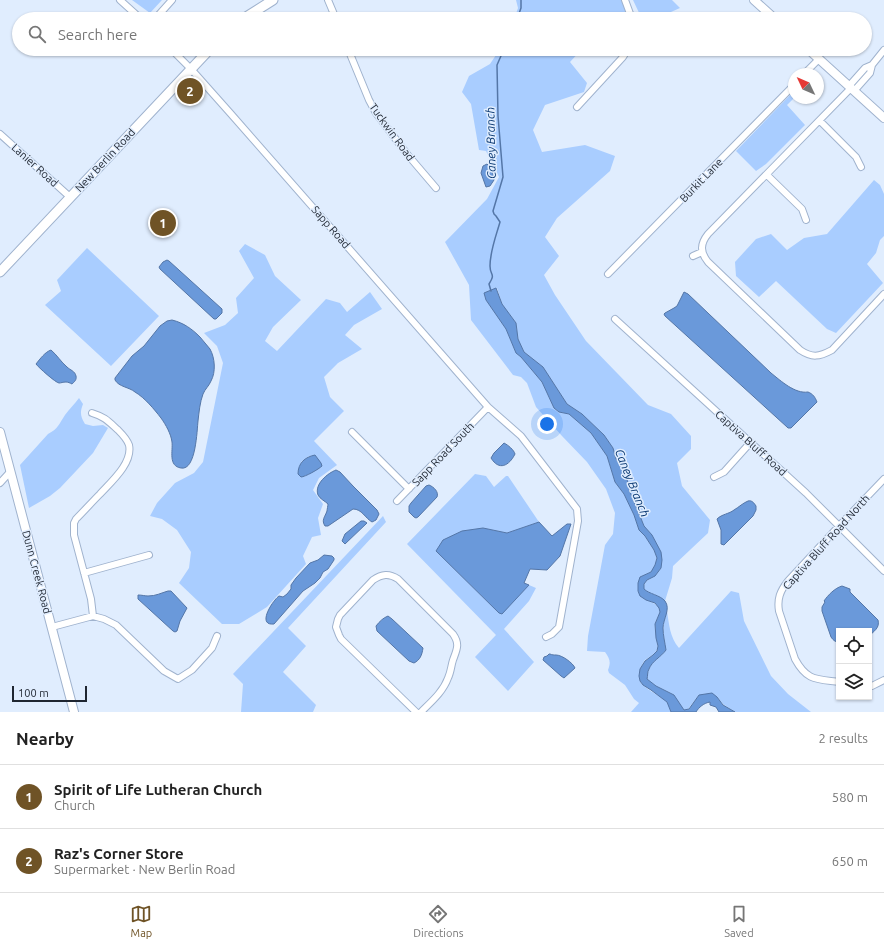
<!DOCTYPE html>
<html lang="en">
<head>
<meta charset="utf-8">
<style>
	:root { --surface:#fff; --page:#f6f6f6; --text:#222; --muted:#767676; --line:#e0e0e0; --accent:#6f5326 }
	body { margin:0; font-family:Ubuntu,sans-serif; background:var(--page); color:var(--text) }
	.controls { position:absolute; right:12px; bottom:12px; display:grid; overflow:hidden; border-radius:0px; box-shadow:0 1px 3px #0004 }
	.controls button { width:36px; height:36px; display:grid; place-items:center; padding:0; border:0; border-bottom:1px solid var(--line); background:var(--surface); color:var(--text); font:20px sans-serif }
	.compass { position:absolute; left:788px; top:68px; width:36px; height:36px; border-radius:50%; background:var(--surface); box-shadow:0 1px 3px #0004; rotate:314deg }
	.scale { position:absolute; left:12px; bottom:10px; width:75px; box-sizing:border-box; padding-left:4px; border:2px solid #1f2631; border-top:0; font-size:11px; line-height:14px; white-space:nowrap; color:#1f2631; -webkit-text-stroke:3px #e0edfe; paint-order:stroke }
	.you { position:absolute; left:547px; top:424px; width:14px; height:14px; margin:-10px; border:3px solid #fff; border-radius:50%; background:#1a73e8; box-shadow:0 0 0 6px #1a73e833 }
	.badge { display:grid; place-items:center; width:26px; height:26px; border-radius:50%; background:var(--accent); color:#fff; font-size:13px; font-weight:700 }
	.pin { position:absolute; translate:-50% -50%; border:2px solid #fff; box-shadow:0 1px 4px #0006 }
	.list { margin:0; padding:0; list-style:none }
	h2 { display:flex; justify-content:space-between; align-items:center; height:52px; margin:0; padding:0 16px; font-size:17px }
	h2 small { font-size:13px; font-weight:400; color:var(--muted) }
	.list li { display:grid; grid-template-columns:26px 1fr auto; gap:12px; align-items:center; box-sizing:border-box; height:64px; padding:0 16px; border-top:1px solid var(--line) }
	.list b { display:block; font-size:15px; white-space:nowrap }
	.list p { margin:0; font-size:13px; white-space:nowrap; color:var(--muted) }
	.list em { font-size:13px; font-style:normal; color:var(--muted) }
	.icon { flex:none; width:22px; height:22px; fill:none; stroke:currentColor; stroke-width:2; stroke-linecap:round; stroke-linejoin:round }
	.map { position:relative; flex:none; width:884px; height:712px; overflow:hidden }
	.search { position:absolute; background:var(--surface); box-shadow:0 1px 3px #0004; left:12px; right:12px; top:12px; height:44px; display:flex; align-items:center; gap:10px; box-sizing:border-box; padding:0 14px; border-radius:22px; color:var(--muted); font-size:15px }
	.sheet { height:180px; background:var(--surface) }
	nav { display:flex; justify-content:space-around; align-items:center; box-sizing:border-box; height:56px; border-top:1px solid var(--line); background:var(--surface); font-size:11px; color:var(--muted) }
	nav a { display:grid; justify-items:center; gap:2px }
	nav .on { color:var(--accent) }
	.map>svg:first-child { display:block }
	.green { fill:#a9cdff; fill-rule:evenodd }
	.water { fill:#6a99da; stroke:#5476a7 }
	.lines { fill:none; stroke-linecap:round; stroke-linejoin:round }
	.stream { stroke:#5476a7; stroke-width:1.5 }
	.minor-casing { stroke:#a0b3ce; stroke-width:8 }
	.tertiary-casing { stroke:#a0b3ce; stroke-width:10 }
	.secondary-casing { stroke:#a0b3ce; stroke-width:11 }
	.minor { stroke:#fff; stroke-width:6 }
	.tertiary { stroke:#fff; stroke-width:8 }
	.secondary { stroke:#fff; stroke-width:9 }
	.labels { text-anchor:middle; stroke-width:3; stroke-linejoin:round; paint-order:stroke }
	.street-label { font-size:11px; fill:#1f2631; stroke:#e0edfe }
	.water-label { font-size:12px; font-style:italic; fill:#0a3973; stroke:#e0edfe }
</style>
</head>
<body>
<div class="map">
<svg width="884" height="712" viewBox="0 0 884 712">
	<rect width="100%" height="100%" fill="#e0edfe"/>
	<path class="green" d="M132,0H162L150,13Z
		M516,0H621L626,9L627,19H514L518,8Z
		M633,0H672L680,8L655,19H648L641,17Z
		M500,49H582L570,62L587,83L584,92L545,105L533,130L542,152L585,145L615,156L610,171L557,218L545,237L559,256L544,275L555,295L586,341L648,405L671,414L691,436V449L677,463L682,486L710,520L708,533L673,566L672,578L665,601L655,595L647,592L644,589C644,579 648,581 654,576C657,574 659,571 661,568L652,535L644,526L640,516L630,492L625,470L616,459L613,448L604,435L582,414L567,404L543,367L524,352L518,339L516,323L502,304L497,288L486,300L506,329L516,353L521,357L542,382L554,408L559,412L569,414L591,433L607,456L615,482L624,494L634,515L639,530L645,536L654,550L657,558L655,565L651,572L640,577C640,581 638,586 638,589C638,602 662,601 660,612C660,616 655,620 655,626C655,632 659,646 657,650C654,655 649,657 645,660C641,665 638,675 640,681C642,687 660,696 666,701C669,704 670,708 671,712H631L639,703L634,699L625,685L609,673L608,670C611,662 610,659 605,652L587,651L588,636L605,545L613,534L615,513L606,489L587,462L562,436L536,407L527,383L521,377L513,375L471,320L469,285L445,242L487,199L499,177L486,151L479,150L471,104L462,92L469,76L490,64Z
		M794,91V98L787,105L805,125L766,164L756,171L736,151Z
		M874,180L880,185L884,194V236L880,240L876,253L867,264L883,283L836,333L827,329L776,281L759,297L736,276L735,262L756,239L771,234L787,250L804,238L827,234Z
		M245,244L265,255L275,276L301,300L273,327L265,341L277,351L326,299L340,303L347,312L370,292L382,309L354,325L345,335L362,349L338,363L324,377L330,397L344,411L314,441L337,465L319,478L313,490L323,504L318,518L321,535L312,537L303,556L306,564L267,607L239,624H222L179,583L189,568L191,552L177,530L162,519L150,516L157,503L175,483L194,473L203,462L223,363L217,346L204,333L225,325L238,313L236,298L254,278L239,251ZM309,456H315L320,468L315,470L304,477L301,462Z
		M87,248L159,316L111,366L45,305L61,291L57,280Z
		M79,398L83,404C80,412 80,416 85,424L93,426L103,425L108,428L93,453L60,488L50,496L29,508L20,465L48,434C58,429 59,424 65,415C69,409 75,404 79,398Z
		M475,474L486,476L494,487L506,476H508L539,522L507,533L483,528L436,551L499,613H502L529,585L536,588L529,601L504,629L534,662L508,691L475,657L496,635L407,544Z
		M383,516L386,522L288,628L306,646L283,672L316,705L313,712H241L243,684L233,674Z
		M731,591L739,593L744,621L771,676L788,694L811,712H735L723,704L717,697L699,695L688,709L684,710L674,695L656,686L647,679C648,676 647,672 649,669C652,661 661,657 666,650C664,635 661,626 667,611C669,624 670,638 679,648Z"/>
	<path class="water" d="M487,164C492,168 493,174 494,180L490,186L486,187L481,173L483,166Z
		M167,260L169,261L222,309V313L216,319H214L160,269L159,267L163,262Z
		M496,288L502,304L516,323L518,339L524,352L543,367L567,404L582,414L604,435L613,448L616,459L625,470L630,492L640,516L644,526L652,535L661,552L662,560L661,568L655,576L647,580L644,584V589C649,594 660,595 665,601C671,609 663,619 663,628C663,635 665,643 666,650C661,657 652,661 649,669C647,672 648,676 647,679L656,686L674,695L684,710L689,709L699,695L712,693L717,697L723,705L735,712H719L716,707L710,705V702C704,703 699,707 696,712H671L667,702L651,690L643,685L640,681L639,676L640,669L645,661L653,655L657,651L658,646L656,638L655,624L660,612L659,608L655,603L646,600L640,596L638,591V583L640,577L651,572L655,565L657,558L654,550L645,536L639,530L634,515L624,494L615,482L607,456L591,433L569,414L559,412L554,408L542,382L521,357L516,353L506,329L486,300L484,293Z
		M684,292L688,294L771,373C781,381 795,394 808,392C813,394 815,397 817,402L791,428H788L787,427L665,316L664,314L665,313L674,308L677,306Z
		M172,320C184,323 192,329 200,337C203,341 207,345 210,349C215,358 216,372 211,381C209,386 205,389 203,394C200,402 199,412 198,421C197,430 196,471 181,468C168,466 173,451 172,442C171,434 166,425 161,418C154,409 145,398 135,392C129,387 119,387 115,380V378L132,356L144,346L160,326L167,321Z
		M51,350C57,355 61,362 67,367C70,370 75,371 76,376C77,380 74,382 72,384C70,383 68,382 66,382C63,382 61,383 59,383C56,383 38,367 36,364C40,359 45,352 51,350Z
		M504,443C508,445 514,450 515,454C509,466 499,471 491,458L494,453Z
		M315,455L321,463L322,466C319,469 305,477 301,477L298,474C298,463 305,457 315,455Z
		M336,470L340,472L353,486L377,510L379,514L376,520L372,522C365,518 362,509 353,509L328,526H325C321,520 325,517 327,511C327,510 328,505 328,504C325,501 320,499 318,495C314,484 328,473 336,470Z
		M429,485C434,487 439,492 437,497L418,517L416,518L414,517L409,512V506L411,503L426,486Z
		M748,501C752,500 754,503 756,506V510L753,516L724,545L721,544V530L717,519C722,514 729,514 734,510C739,507 743,503 748,501Z
		M361,521H364L367,523L345,544L342,541L345,534Z
		M539,522L552,536L567,524H571L560,556L547,570L530,569L524,583L529,585L502,614L499,613L436,551L443,540L462,531L483,528L507,533Z
		M324,555L332,556L334,558V560L328,569L323,572L320,578L315,583L303,591L274,624C256,626 273,600 279,596L283,597L287,594L291,589V585L296,578L310,563L318,560Z
		M842,586L850,589V592L878,620C880,628 874,631 869,636V631H839V642C835,642 833,640 831,637L822,611V607L825,602L824,601C828,595 835,588 842,586Z
		M168,591H171L187,608L180,621L177,631L175,632L173,631L138,599V595C142,595 145,596 148,596C156,596 161,593 168,591Z
		M388,616L392,619L423,648C422,655 420,660 414,663L409,661L377,631L376,626C380,621 383,618 388,616Z
		M549,654H550C552,655 554,655 556,655C562,655 573,663 575,668L564,678L561,676L543,660L544,657L547,656Z"/>
	<g class="lines">
		<path class="stream" d="M517,19L521,8V0
			M491,291L489,284C496,273 490,276 490,266C490,251 496,236 500,222L496,216L494,214L493,211L503,177L498,116L497,65L504,49"/>
		<defs>
			<path id="minor" d="M120,0L141,19
				M328,0L336,19
				M625,0L632,19
				M155,19L172,0
				M171,49L191,69L231,114L488,407L521,436L577,509L578,521L559,627L552,634L546,637
				M348,49L369,100L376,113L407,154L436,188
				M804,74L819,59
				M849,86L865,68L872,65
				M851,88L708,234C700,244 700,252 708,262L800,350C812,358 819,357 832,350L884,294
				M854,91L870,73L872,65L884,50
				M577,107L623,57L628,49
				M820,121L856,157L861,167
				M0,134L70,197
				M767,175L802,209L806,220
				M693,256L702,252
				M608,274L794,85
				M615,319L806,493L884,571
				M92,413C105,417 108,421 118,430C122,434 127,439 129,445C133,463 111,482 100,494C92,502 84,511 76,519L74,523V535L91,599L93,616
				M352,432L409,489
				M714,477L724,472L750,443
				M0,483L10,472
				M397,501L488,407
				M84,573L149,555
				M52,627L93,616L104,619L116,625L164,671L178,679L192,670L212,648L217,636
				M839,682C816,679 807,681 795,659L779,611C777,599 780,591 788,581L839,526L884,479
				M869,686H872L884,680
				M416,712L341,639L339,635L336,627L338,619L340,615L373,580C382,574 389,573 398,579L453,634C460,644 457,649 453,660C451,666 451,672 448,678C443,692 431,702 421,712"/>
			<path id="tertiary" d="M754,0L775,19
				M808,49L884,118
				M0,432L74,712"/>
			<path id="secondary" d="M243,19L273,0
				M0,272L210,49"/>
		</defs>
		<use href="#minor" class="minor-casing"/>
		<use href="#tertiary" class="tertiary-casing"/>
		<use href="#secondary" class="secondary-casing"/>
		<use href="#minor" class="minor"/>
		<use href="#tertiary" class="tertiary"/>
		<use href="#secondary" class="secondary"/>
	</g>
	<g class="labels">
		<g class="street-label">
			<text transform="translate(392 132) rotate(54)" y="4">Tuckwin Road</text>
			<text transform="translate(105 160) rotate(-47)" y="4">New Berlin Road</text>
			<text transform="translate(35 165) rotate(42)" y="4">Lanier Road</text>
			<text transform="translate(701 180) rotate(-46)" y="4">Burkit Lane</text>
			<text transform="translate(331 227) rotate(49)" y="4">Sapp Road</text>
			<text transform="translate(751 443) rotate(42)" y="4">Captiva Bluff Road</text>
			<text transform="translate(443 454) rotate(-46)" y="4">Sapp Road South</text>
			<text transform="translate(826 542) rotate(-48)" y="4">Captiva Bluff Road North</text>
			<text transform="translate(37 572) rotate(75)" y="4">Dunn Creek Road</text>
		</g>
		<g class="water-label">
			<text transform="translate(491 143) rotate(-91)" y="4">Caney Branch</text>
			<text transform="translate(632 483) rotate(68)" y="4">Caney Branch</text>
		</g>
	</g>
</svg>
<div class="controls">
<button><svg class="icon" aria-label="locate" viewBox="0 0 24 24"><circle cx="12" cy="12" r="6"/><path d="M12 2v4M12 18v4M2 12h4M18 12h4"/></svg></button>
<button><svg class="icon" aria-label="layers" viewBox="0 0 24 24"><path d="M12 4l9 5-9 5-9-5zM3 14l9 5 9-5"/></svg></button>
</div>
<svg class="compass" viewBox="-18 -18 36 36"><path d="M0-13l5 13h-10z" fill="#e53935"/><path d="M0 13l5-13h-10z" fill="#767676"/></svg>
<div class="scale">100 m</div>
<div class="you"></div>
<div class="pin badge" style="left:163px;top:223px">1</div>
<div class="pin badge" style="left:190px;top:91px">2</div>
<div class="search"><svg class="icon" aria-label="search" viewBox="0 0 24 24"><circle cx="10" cy="10" r="6"/><path d="M15 15l6 6"/></svg>Search here</div>
</div>
<section class="sheet">
<h2>Nearby<small>2 results</small></h2>
<ul class="list">
<li><span class="badge">1</span><div><b>Spirit of Life Lutheran Church</b><p>Church</p></div><em>580 m</em></li>
<li><span class="badge">2</span><div><b>Raz's Corner Store</b><p>Supermarket · New Berlin Road</p></div><em>650 m</em></li>
</ul>
</section>
<nav>
<a class="on"><svg class="icon" aria-label="map" viewBox="0 0 24 24"><path d="M3 6l6-2 6 2 6-2v14l-6 2-6-2-6 2zM9 4v14M15 6v14"/></svg>Map</a>
<a><svg class="icon" aria-label="directions" viewBox="0 0 24 24"><path d="M12 3l9 9-9 9-9-9zM9 14v-3h6M13 9l2 2-2 2"/></svg>Directions</a>
<a><svg class="icon" aria-label="saved" viewBox="0 0 24 24"><path d="M7 4h10v16l-5-4-5 4z"/></svg>Saved</a>
</nav>
</body>
</html>
